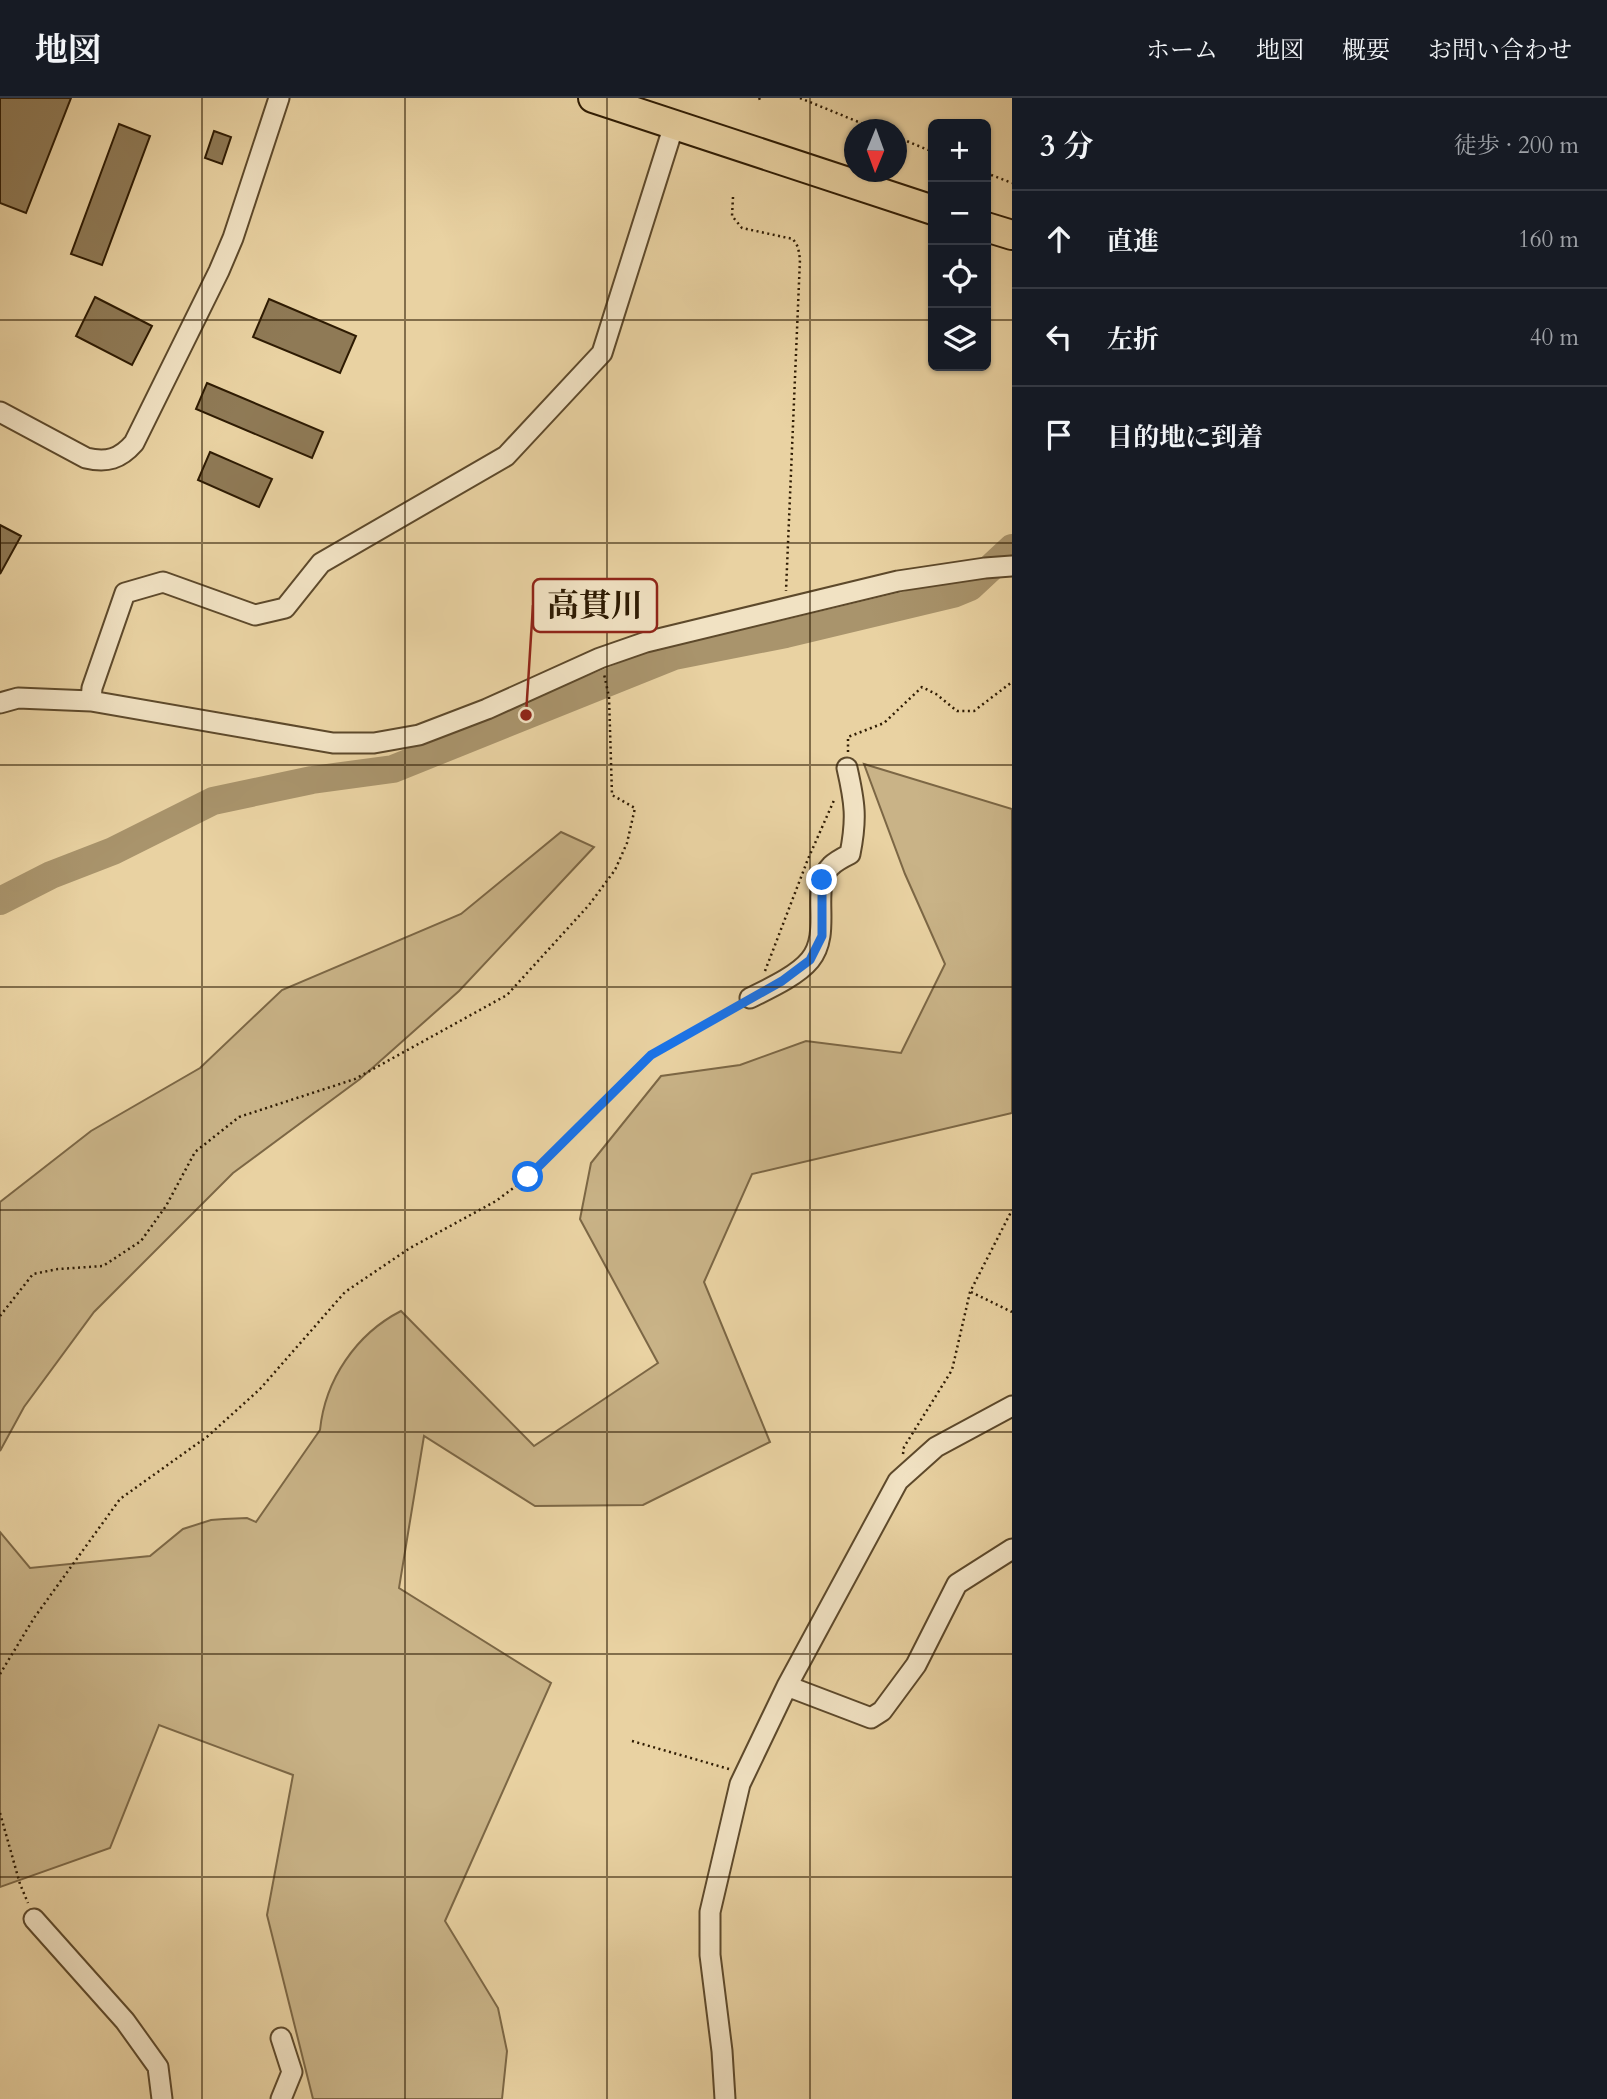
<!DOCTYPE html>
<html lang="ja">
<head>
<meta charset="utf-8">
<style>
	:root { --surface:#171b24; --page:#20242c; --text:#f1f3f6; --muted:#9ea1a6; --line:#363941 }
	body { margin:0; font-family:Cardo,"Noto Serif JP",serif; background:var(--page); color:var(--text) }
	.controls { position:absolute; right:21px; top:21px; display:grid; overflow:hidden; border-radius:10px; box-shadow:0 2px 5px #0004 }
	.controls button { width:63px; height:63px; display:grid; place-items:center; padding:0; border:0; border-bottom:2px solid var(--line); background:var(--surface); color:var(--text); font:35px sans-serif }
	.compass { position:absolute; left:844px; top:21px; width:63px; height:63px; border-radius:50%; background:var(--surface); box-shadow:0 2px 5px #0004; rotate:181deg }
	.stop { position:absolute; width:21px; height:21px; margin:-16px; border:5px solid #1a73e8; border-radius:50%; background:#fff }
	.stop.end { background:#1a73e8; border-color:#fff; box-shadow:0 2px 7px #0008 }
	.list { margin:0; padding:0; list-style:none }
	h2 { display:flex; justify-content:space-between; align-items:center; height:91px; margin:0; padding:0 28px; font-size:30px }
	h2 small { font-size:23px; font-weight:400; color:var(--muted) }
	.list li { display:grid; grid-template-columns:46px 1fr auto; gap:21px; align-items:center; box-sizing:border-box; height:98px; padding:0 28px; border-top:2px solid var(--line) }
	.list b { display:block; font-size:26px; white-space:nowrap }
	.list em { font-size:23px; font-style:normal; color:var(--muted) }
	.icon { flex:none; width:38px; height:38px; fill:none; stroke:currentColor; stroke-width:2; stroke-linecap:round; stroke-linejoin:round }
	.map { position:relative; flex:none; width:1012px; height:2001px; overflow:hidden }
	header { display:flex; align-items:center; gap:42px; box-sizing:border-box; height:98px; padding:0 35px; background:var(--surface); border-bottom:2px solid var(--line) }
	header strong { font-size:33px }
	nav { display:flex; gap:38px; margin-inline-start:auto; font-size:24px }
	main { display:flex }
	aside { flex:1; background:var(--surface) }
	.map>svg:first-child { display:block }
	.green { fill:#c9b387; stroke:#7c6745; stroke-width:2 }
	.lines { fill:none; stroke-linecap:round; stroke-linejoin:round }
	.river { stroke:#a9946c; stroke-width:28 }
	.building { fill:#8f7a56; stroke:#2e1b03; stroke-width:2 }
	.minor-casing { stroke:#5d492b; stroke-width:23 }
	.highway-casing { stroke:#2e1b03; stroke-width:32 }
	.path { stroke:#2e1b03; stroke-width:2.5; stroke-dasharray:2 3.5; stroke-linecap:butt }
	.minor { stroke:#f1e2c3; stroke-width:19 }
	.highway { stroke:#e9d2a2; stroke-width:28 }
	.route { stroke:#1a73e8; stroke-width:9 }
	.grid { fill:none; stroke:#2e1b03; stroke-width:2; stroke-opacity:0.55 }
	.leader { fill:none; stroke:#8f2418; stroke-width:2.5 }
	.callout-dot { fill:#8f2418; stroke:#f1e2c3; stroke-width:2.5 }
	.callout { fill:#f1e2c3; stroke:#8f2418; stroke-width:2.5 }
	.callout-label { font-size:32px; text-anchor:middle; font-weight:bold; fill:#2e1b03 }
</style>
</head>
<body>
<header>
<strong>地図</strong>
<nav><a>ホーム</a><a>地図</a><a>概要</a><a>お問い合わせ</a></nav>
</header>
<main>
<div class="map">
<svg width="1012" height="2001" viewBox="0 0 1012 2001">
	<rect width="100%" height="100%" fill="#e9d2a2"/>
	<filter id="stains"><feTurbulence type="fractalNoise" baseFrequency=".00286" numOctaves="4"/><feColorMatrix values="0 0 0 0 .2 0 0 0 0 .09 0 0 0 0 .02 0 0 0 .5 -.17"/></filter>
	<radialGradient id="worn" r=".72"><stop offset=".6" stop-color="#630" stop-opacity="0"/><stop offset="1" stop-color="#630" stop-opacity=".3"/></radialGradient>
	<path class="green" d="M864,666L1012,711V1015L752,1076L704,1184L770,1344L643,1407L535,1408L424,1338L399,1490L551,1585L445,1823L498,1910L507,1953L502,2001H313L267,1817L293,1677L159,1627L110,1750L0,1789V1434L30,1470L150,1458L183,1431L211,1422L224,1421L247,1420L256,1424L320,1332C325,1282 356,1236 401,1213L534,1348L658,1265L580,1121L591,1065L661,978L740,967L806,943L901,955L945,866L905,776Z
		M561,734L594,749L459,893L360,981L233,1075L94,1214L24,1309L0,1353V1104L91,1033L200,970L282,892L461,816Z"/>
	<g class="lines">
		<path class="river" d="M0,803L51,777L113,753L213,703L312,682L393,671L674,558L786,536L953,496L970,489L1012,450"/>
	</g>
	<path class="building" d="M0,0H71L26,115L0,105Z
		M119,26L150,38L102,167L71,156Z
		M214,33L231,39L222,66L205,60Z
		M95,199L152,228L132,267L76,238Z
		M269,201L356,238L340,275L253,239Z
		M207,285L323,334L312,360L196,311Z
		M210,354L272,381L259,409L198,382Z
		M0,427L21,438L0,476Z"/>
	<g class="lines">
		<defs>
			<path id="minor" d="M0,314L86,360C107,365 120,361 134,345L219,173L233,140L279,0
				M91,603L92,590L125,495L163,484L255,517L285,510L321,465L506,358L602,255L674,27
				M0,605L18,600L91,603L333,645H374L419,637L487,611L600,560L646,544L898,483L985,470L1012,468
				M750,900C768,891 797,878 810,862C833,834 809,789 831,768C836,763 844,759 850,756C857,721 855,705 847,670
				M787,1588L871,1620L882,1613L916,1567L957,1486L1012,1451
				M34,1821L125,1923L158,1969L162,2001
				M281,2001L292,1974L281,1940
				M725,2001L722,1953L710,1857V1814L740,1686L787,1588L898,1383L936,1349L1012,1308"/>
			<path id="highway" d="M593,0L933,112
				M986,129L1012,137"/>
		</defs>
		<use href="#minor" class="minor-casing"/>
		<use href="#highway" class="highway-casing"/>
		<path class="path" d="M759,0L760,2
			M800,0L878,32
			M897,39L933,54
			M986,75L1012,85
			M733,99L732,118L742,130L793,141L798,149L800,161L786,493
			M848,654V639L884,625L922,589L936,596L957,613H974L1012,584
			M765,873L808,761L835,700
			M971,1194L1012,1214
			M0,1218L33,1176L58,1171L103,1168L141,1143L166,1108L195,1054L239,1019L355,981L507,897L589,807L615,772L627,745L635,710L612,697L609,599L604,576
			M903,1356L904,1349L952,1272L970,1194L1012,1112
			M0,1576L34,1520L120,1401L208,1338L260,1291L345,1194L410,1150L496,1103L528,1079L651,957L735,909
			M632,1643L729,1671
			M0,1715L20,1786L28,1805"/>
		<use href="#minor" class="minor"/>
		<use href="#highway" class="highway"/>
	</g>
	<g class="lines">
		<path class="route" d="M528,1079L651,957L782,883L810,862L822,838V782"/>
	</g>
	<path class="grid" d="M202,0V2001M405,0V2001M607,0V2001M810,0V2001M0,222H933M986,222H1012M0,445H1012M0,667H1012M0,889H1012M0,1112H1012M0,1334H1012M0,1556H1012M0,1779H1012"/>
	<path class="leader" d="M526 617L533 507"/>
	<circle class="callout-dot" cx="526" cy="617" r="7"/>
	<rect class="callout" x="533" y="481" width="124" height="53" rx="7"/>
	<g class="callout-label">
		<text x="595" y="518">高貫川</text>
	</g>
	<rect width="100%" height="100%" filter="url(#stains)"/>
	<rect width="100%" height="100%" fill="url(#worn)"/>
</svg>
<div class="controls">
<button>+</button>
<button>−</button>
<button><svg class="icon" aria-label="locate" viewBox="0 0 24 24"><circle cx="12" cy="12" r="6"/><path d="M12 2v4M12 18v4M2 12h4M18 12h4"/></svg></button>
<button><svg class="icon" aria-label="layers" viewBox="0 0 24 24"><path d="M12 4l9 5-9 5-9-5zM3 14l9 5 9-5"/></svg></button>
</div>
<svg class="compass" viewBox="-18 -18 36 36"><path d="M0-13l5 13h-10z" fill="#e53935"/><path d="M0 13l5-13h-10z" fill="#9ea1a6"/></svg>
<div class="stop" style="left:528px;top:1079px"></div>
<div class="stop end" style="left:822px;top:782px"></div>
</div>
<aside>
<h2>3 分<small>徒歩 · 200 m</small></h2>
<ul class="list">
<li><svg class="icon" aria-label="ahead" viewBox="0 0 24 24"><path d="M12 20V5M6 11l6-6 6 6"/></svg><div><b>直進</b></div><em>160 m</em></li>
<li><svg class="icon" aria-label="left" viewBox="0 0 24 24"><path d="M17 20v-9H6M10 6l-5 5 5 5"/></svg><div><b>左折</b></div><em>40 m</em></li>
<li><svg class="icon" aria-label="arrive" viewBox="0 0 24 24"><path d="M6 21V4h12l-3 4 3 4H6"/></svg><div><b>目的地に到着</b></div></li>
</ul>
</aside>
</main>
</body>
</html>
